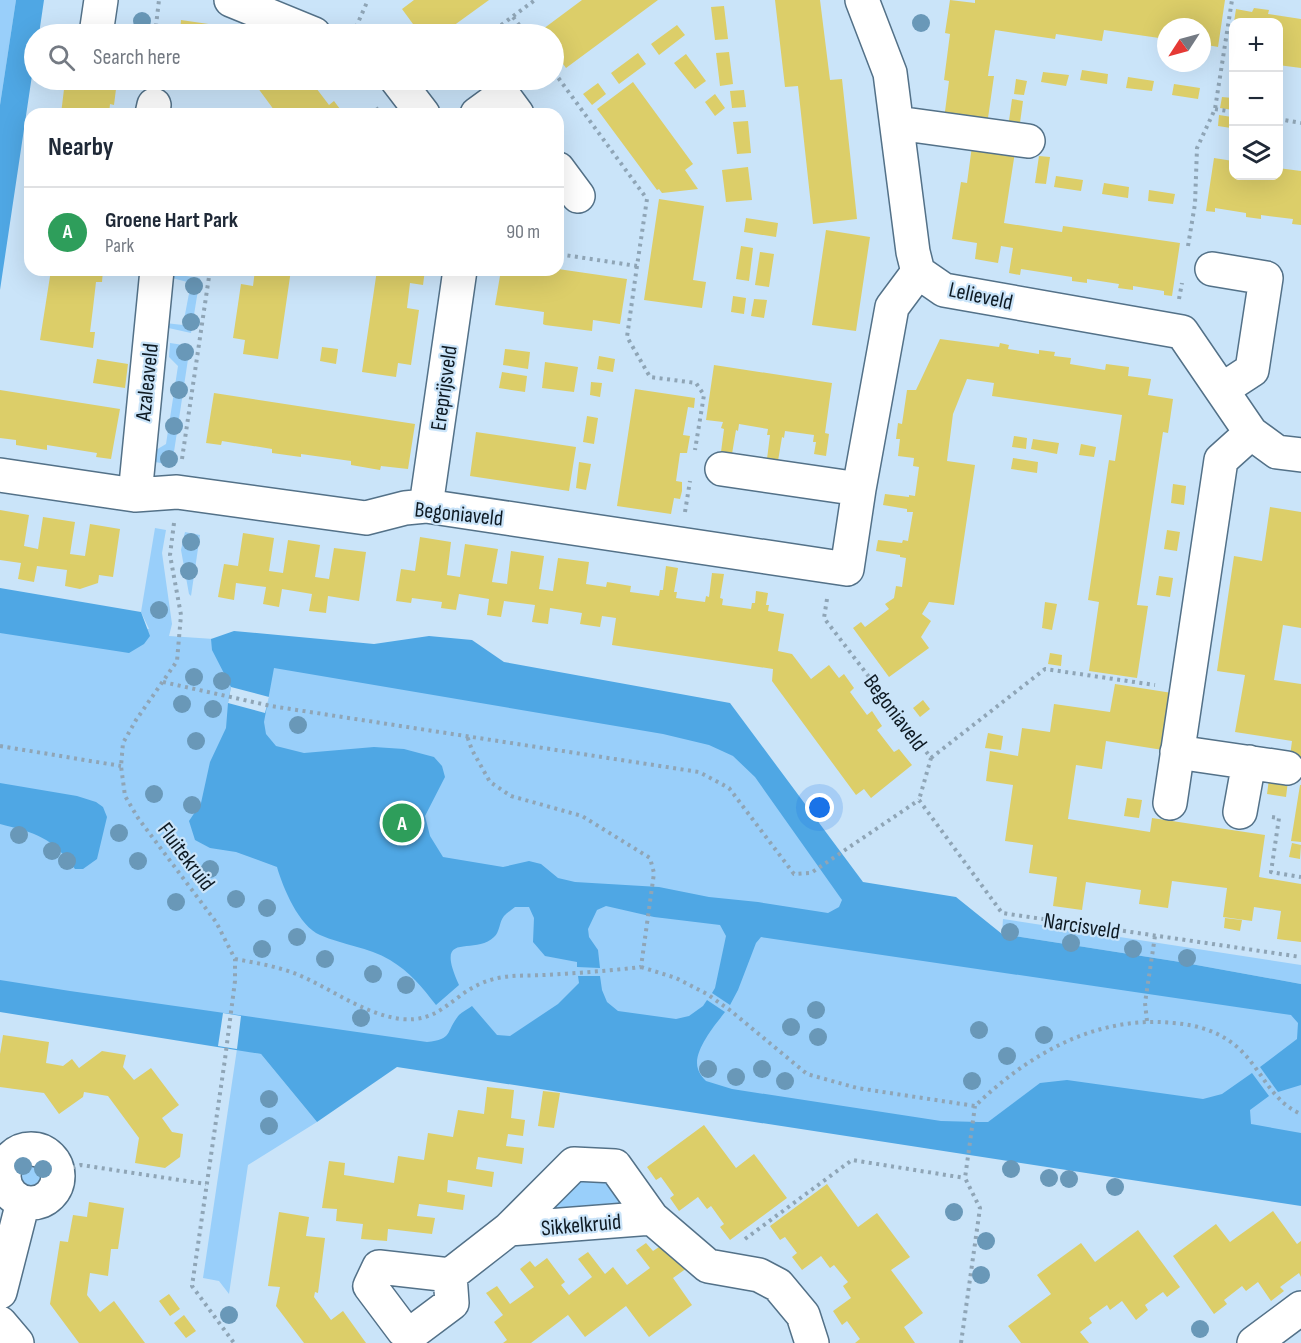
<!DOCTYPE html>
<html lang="en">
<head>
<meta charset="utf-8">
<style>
	:root { --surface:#fff; --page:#f6f6f7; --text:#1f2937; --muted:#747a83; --line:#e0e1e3; --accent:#1a73e8 }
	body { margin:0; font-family:"Sofia Sans Condensed",sans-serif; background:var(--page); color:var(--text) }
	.controls { position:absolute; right:18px; top:18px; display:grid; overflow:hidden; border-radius:12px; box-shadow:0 6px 24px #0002 }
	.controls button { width:54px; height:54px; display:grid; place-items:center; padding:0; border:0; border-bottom:2px solid var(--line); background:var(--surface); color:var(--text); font:30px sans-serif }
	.compass { position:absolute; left:1157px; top:18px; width:54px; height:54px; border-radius:50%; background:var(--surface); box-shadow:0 6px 24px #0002; rotate:234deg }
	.you { position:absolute; left:820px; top:808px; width:21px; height:21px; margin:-15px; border:4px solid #fff; border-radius:50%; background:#1a73e8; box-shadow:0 0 0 9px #1a73e833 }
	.badge { display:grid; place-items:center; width:39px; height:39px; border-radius:50%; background:var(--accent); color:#fff; font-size:20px; font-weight:700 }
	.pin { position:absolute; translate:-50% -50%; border:3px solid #fff; box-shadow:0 2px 6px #0006 }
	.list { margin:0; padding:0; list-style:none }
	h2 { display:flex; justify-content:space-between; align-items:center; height:78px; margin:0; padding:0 24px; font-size:26px }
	h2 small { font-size:20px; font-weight:400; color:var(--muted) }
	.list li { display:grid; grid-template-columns:39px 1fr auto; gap:18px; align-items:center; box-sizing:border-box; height:90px; padding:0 24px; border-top:2px solid var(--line) }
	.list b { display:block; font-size:22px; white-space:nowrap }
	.list p { margin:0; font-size:20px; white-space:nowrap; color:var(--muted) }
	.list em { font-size:20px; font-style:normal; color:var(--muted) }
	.icon { flex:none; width:33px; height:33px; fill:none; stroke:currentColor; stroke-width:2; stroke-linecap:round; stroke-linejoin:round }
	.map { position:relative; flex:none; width:1301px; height:1343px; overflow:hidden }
	.search { position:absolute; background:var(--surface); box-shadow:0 6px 24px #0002; left:24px; top:24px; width:540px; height:66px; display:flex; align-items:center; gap:15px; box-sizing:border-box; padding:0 21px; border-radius:33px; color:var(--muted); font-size:22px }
	.panel { position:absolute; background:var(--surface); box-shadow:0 6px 24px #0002; left:24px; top:108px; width:540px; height:168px; border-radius:18px }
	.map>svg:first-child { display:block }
	.green { fill:#99cffa }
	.water { fill:#4fa7e4; fill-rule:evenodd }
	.pier { fill:#cae4f9 }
	.building { fill:#dcce69 }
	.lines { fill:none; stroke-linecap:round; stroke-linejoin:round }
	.minor-casing { stroke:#537188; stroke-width:36 }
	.path { stroke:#8fa5b6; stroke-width:4; stroke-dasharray:3 4.5; stroke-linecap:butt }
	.minor { stroke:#fff; stroke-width:33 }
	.tree { fill:#6998b8 }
	.labels { text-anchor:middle; stroke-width:4.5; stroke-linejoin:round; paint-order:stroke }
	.street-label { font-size:22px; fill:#0e1a23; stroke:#cae4f9 }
</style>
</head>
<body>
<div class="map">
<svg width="1301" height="1343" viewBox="0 0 1301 1343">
	<rect width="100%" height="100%" fill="#cae4f9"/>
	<path class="green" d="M0,0H16L0,105Z
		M172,274L200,278L191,333L164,327L165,323L183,325L191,283L172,278Z
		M170,343L190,346L172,465L155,462L156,450L166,444L178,366L169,357Z
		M155,528L166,530L162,553L172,624L169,636L244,641L726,715L884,931L1301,1001V1190L0,1000V607L149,629L141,612Z
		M185,532L200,535L191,596L189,594L181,550Z
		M1003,919L1301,965V984L1180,962L1002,934Z
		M237,1049L261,1054L317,1122L248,1165L229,1294L219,1281L203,1278Z
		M13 1175a19 19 0 1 1 38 0a19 19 0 1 1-38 0Z
		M597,1170L625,1202L617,1212L552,1219L546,1199Z"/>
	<path class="water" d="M16,0H44L39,34H34V62L0,290V105Z
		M0,588L141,612L150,636L144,644L129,653L0,633Z
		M234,631L374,644L429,636L472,640L504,662L730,703L863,882L956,897L1002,934L1180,962L1301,984V1085L1278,1092L1260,1067L1297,1039L1298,1023L1291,1015L767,938L761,937L756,943L738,990L730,1005L712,993L715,988L726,936L720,925L654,917L606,906L597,910L588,929L589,937L598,950L600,968L577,967V962L545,956L533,942L534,918L529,907H515C511,910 507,913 504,916C499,922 500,932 494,937C474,957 433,928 459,985L436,1005C422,987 410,972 390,960C368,947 343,945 320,935C299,926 283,888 277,867L236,852L210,848L195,840L189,821L201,803L210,762L226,728L228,703L231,687L212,650L211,639ZM274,668L663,734L709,745L733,756L755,777L842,900L839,907L828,913L758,902L709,897L659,887L575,882L558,878L541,864L529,861L503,867L443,857L430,836L425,816L445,777L442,766L434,757L404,749L374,747L304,753L276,746L266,734L264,722Z
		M0,783L77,796L96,802L103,807L107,817L97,859L83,869H75C52,837 36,833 0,824Z
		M578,976H600L602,990L607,1002L618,1011L676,1019L689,1016L703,1006L707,1000L725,1012C715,1025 692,1052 698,1069C699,1073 703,1078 706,1081L732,1089L941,1121L979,1122H988L1040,1083L1067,1080L1203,1099L1222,1094L1252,1073L1269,1096L1250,1110L1251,1124L1301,1133V1206L397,1067L317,1122L261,1054L0,1012V980L70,991L427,1042C454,1039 445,1032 459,1015C462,1012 468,1009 472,1006L497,1035L510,1036L558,1004L579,983Z"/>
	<path class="pier" d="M231,687L269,697L265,713L228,703Z
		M223,1013L241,1016L237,1049L218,1046Z"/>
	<path class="building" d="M414,0H489L442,34H397L413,24L402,9Z
		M582,0H658L566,68L554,51V34H541L539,32Z
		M775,0H820L830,80L842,79L857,219L813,224L798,86L785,87Z
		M950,0L975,3V0H1225L1218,47L1202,44V27H1166V39L1104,30L1102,41L1056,34L1055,39L995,30L988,76H994L987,125L944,119L949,81L944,80L950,34L945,33Z
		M724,6L728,39L715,40L711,7Z
		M1254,8L1269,10L1268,14L1301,19V68L1278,65V22H1234L1236,9L1252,12Z
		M181,20L236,28L234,34H165V30L180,33Z
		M677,25L685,35L659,55L651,44Z
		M1232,37H1233V58H1229Z
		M729,52L733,84L720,86L716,53Z
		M638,53L646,64L619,84L611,73Z
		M686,54L706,81L695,89L674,63Z
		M1082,70L1108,74L1107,84L1080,80Z
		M1043,72L1069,75L1066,86L1041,82Z
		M1128,77L1154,81L1152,91L1126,88Z
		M1016,79L1027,81L1024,95L1014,94Z
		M252,80H310L329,105L334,101L343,113L277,114Z
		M65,81L116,89L114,105L110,104L109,114H61Z
		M633,82L693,164L685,170L698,189L662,193L659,189L657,190L597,109Z
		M598,83L606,94L592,105L583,94Z
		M1174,84L1200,88L1198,99L1172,95Z
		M744,90L746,107L732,108L730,91Z
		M715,94L725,108L715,116L705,102Z
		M1222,97L1233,98V110L1220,108Z
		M1012,99L1023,101L1019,130L1008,128Z
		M1219,115L1232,117L1231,128L1218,126Z
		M748,121L751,153L737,154L733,122Z
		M972,146L1015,152L1004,223L1062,232L1063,226L1180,243L1172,296L1164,295V291L1133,286V290L1118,288L1119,284L1087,279V283L1072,281V277L1021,269L1020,275L1009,273L1013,248L1001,246L998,263L975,259L977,243L952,239L961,182L967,183Z
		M1039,156L1050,157L1046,184L1035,183Z
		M1214,158L1233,161V176H1278V168L1301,171V225L1292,224L1293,219L1261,215V219L1246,217V213L1215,208V212L1206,211Z
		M748,167L752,200L726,202L722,170Z
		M1056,176L1083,180L1081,191L1054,187Z
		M1104,183L1129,187L1128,198L1102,194Z
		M1149,190L1175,194L1173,204L1148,201Z
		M659,199L704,206L693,280L706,282L702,308L644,300Z
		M746,218L778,223L776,237L744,232Z
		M826,230L870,237L856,331L812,325Z
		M741,246L753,248L749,281L736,279Z
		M760,252L774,254L769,287L755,285Z
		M558,269L627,279L620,324L593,320L592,331L545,325L543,324L544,312L495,305L501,270Z
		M51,270H103L102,282H96L93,308L90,332H95L93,348L40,340Z
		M255,270H291L278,359L243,354L245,340L233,338L241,284L253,286Z
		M377,270H425L423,285L410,283L407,308L419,310L411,365L398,363L396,377L362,372Z
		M733,296L746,298L744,314L731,312Z
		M754,299L767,300L764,318L751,316Z
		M940,339L999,347L1000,343L1009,345L1008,349L1039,354V350L1055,352L1054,356L1071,358L1070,364L1105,370L1106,364L1129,367L1128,376L1151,379L1148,395L1173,399L1168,433L1163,432L1137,605L1148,606L1137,678L1089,671L1099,602L1088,600L1109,460L1115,461L1122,415L992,396L994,383L967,379L953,414L947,461L975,465L954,605L929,602L922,614L931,621L921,637L929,648L889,677L853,628L861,622L865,627L889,609L885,604L894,598L896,586L902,587L906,558L900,557V555L876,551L877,545L878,540L902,543L903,540L908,541L913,512H907V509L883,505L885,494L909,497V495L915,496L919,467L913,466L914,458L898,456L900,439H896L898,423L902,424L907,390H916Z
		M322,347L338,349L336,364L320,361Z
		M505,349L530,352L528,369L503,365Z
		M599,356L615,359L613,372L597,369Z
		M97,359L128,364L125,388L93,383Z
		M545,362L578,367L574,392L542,388Z
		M714,365L832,383L825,433L829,434L826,456L814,454L816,442H813L814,435L785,431L784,438L782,437L778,461L767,459L770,435H767L768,429L739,424L738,431L736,430L732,454L721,452L724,429L721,428L723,422L706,420Z
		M502,372L527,376L525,392L499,388Z
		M591,382L602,383L600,397L590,395Z
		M635,389L695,398L694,408L688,407L683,435L690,436L687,453H680L676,481L682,482V491L680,499L674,498L671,514L617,506Z
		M0,390L120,409L111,459L96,457L97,453L47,445V450L16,445V440L0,438Z
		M214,393L415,424L408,469L381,466L380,470L351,465V461L301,454V457L272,453V449L222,441L221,445L206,443Z
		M587,416L598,418L594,444L583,442Z
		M476,432L576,447L569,491L470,476Z
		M1014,436L1027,438L1026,449L1012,447Z
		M1033,439L1059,443L1057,454L1031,449Z
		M1081,444L1096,447L1094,457L1079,455Z
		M1013,458L1038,462L1037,473L1011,469Z
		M579,462L591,464L586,490L576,488Z
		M1173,484L1186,486L1184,505L1171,503Z
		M1270,507L1301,512V628L1283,625L1274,680L1301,684V758L1290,756L1292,741L1235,732L1245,675L1217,671L1234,556L1262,561Z
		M0,510L29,515L24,546L38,549L43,517L75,522L70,554L85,556L90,524L120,529L113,577L99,575L98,583L80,589L65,586L67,570L37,566L34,582L18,579L21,563L0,560Z
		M1167,530L1180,532L1177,551L1164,549Z
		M243,533L274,538L269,571L283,573L288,540L320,545L315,577L329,579L334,548L366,552L359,601L328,596L326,613L309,611L312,594L282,589L279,607L263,604L266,587L236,583L234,600L218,597L224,564L238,566Z
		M420,537L451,542L447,575L460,577L465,544L498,549L492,582L507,584L511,551L544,556L539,589L553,591L558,558L589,562L586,584L606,587L607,582L631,586L630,592L659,596L660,590H663L666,566L678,568L674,592H677L676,598L705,602L706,596L709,597L712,573L724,574L720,598L723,599L722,605L751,609L752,603H755L756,591L768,593L766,605H769L768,611L784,614L778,651L792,654L811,679L829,665L839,678L844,674L854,688L850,692L867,715L872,711L882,726L877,730L894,752L899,749L912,765L871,798L864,789L856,795L772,681L773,669L612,645L616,618L602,616L600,627L580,624L582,613L550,608L548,624L532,622L535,605L504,601L501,617L487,615L489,599L459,594L456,610L441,608L442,602L412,598L411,603L396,601L401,569L415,571Z
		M1159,576L1173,578L1170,597L1156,595Z
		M1045,602L1057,604L1052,630L1042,628Z
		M1050,653L1062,655L1061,666L1048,664Z
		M1115,684L1172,693L1163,750L1106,741L1102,769L1076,765L1068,819L1150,832L1152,818L1265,835L1259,877L1301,884V942L1277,939L1281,911L1254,907L1252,921L1223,917L1227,888L1172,881L1168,908L1139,904L1141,890L1086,882L1082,910L1053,906L1057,877L1029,873L1033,845L1005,841L1013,785L986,781L990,751L1018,756L1022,728L1050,732L1054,704L1110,712Z
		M923,700L930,709L920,717L913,708Z
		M988,733L1003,736L1001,750L985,748Z
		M1269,779L1288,781L1286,797L1267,794Z
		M1300,785H1301V842L1291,841Z
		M1127,798L1142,800L1139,818L1124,816Z
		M1292,843L1301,845L1300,859L1289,857Z
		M1225,918L1242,920L1240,931L1224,928Z
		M3,1035L49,1042L46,1063L63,1066L72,1059L79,1068L102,1051L126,1055L123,1067L134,1080L151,1068L179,1105L162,1118L172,1132L183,1134L180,1157L165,1168L135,1163L139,1138L108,1096L84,1092L83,1097L59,1114L44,1093L0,1087V1054Z
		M487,1087L514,1090L511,1118L525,1120L523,1136L508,1134L506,1146L524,1148L522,1164L478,1157L476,1169L494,1172L492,1187L448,1180L447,1192L465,1195L463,1210L419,1204L417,1216L435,1218L432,1234L388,1229L387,1241L361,1239L363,1224L336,1221L337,1209L322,1208L329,1161L345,1163L344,1175L394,1183L398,1156L424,1160L428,1133L453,1137L458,1110L484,1114Z
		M543,1091L560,1093L554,1128L538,1126Z
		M704,1125L736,1168L754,1154L787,1198L730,1240L720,1227L724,1224L711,1206L707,1209L698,1197L679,1211L670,1198L674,1195L661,1177L656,1180L647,1167Z
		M827,1184L858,1227L877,1213L910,1257L891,1270L923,1313L904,1327L915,1343H855L860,1339L847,1321L842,1325L833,1311L851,1298L843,1286L848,1282L834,1265L830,1268L821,1256L802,1270L792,1257L797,1253L785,1237L780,1240L770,1226Z
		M89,1202L124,1208L118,1249H111L108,1276L90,1273L87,1295L100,1312L114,1301L145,1343H79L50,1304L60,1241L68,1242L73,1215L87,1217Z
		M1273,1211L1297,1244L1301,1241V1277L1299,1273L1280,1287L1284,1291L1271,1301L1258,1282L1246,1291L1242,1286L1224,1300L1227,1304L1214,1314L1173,1256L1216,1224L1230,1242Z
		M279,1212L309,1217L306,1236L325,1238L318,1293L315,1292L314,1297L331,1320L343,1311L366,1343H304L276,1306L280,1287L268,1286Z
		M1138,1230L1180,1287L1167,1297L1163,1292L1145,1305L1148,1310L1136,1320L1122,1301L1110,1310L1107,1305L1089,1318L1092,1323L1080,1332L1089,1343H1021L1008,1326L1051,1294L1037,1275L1081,1243L1095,1262Z
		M646,1243L653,1251L665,1243L687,1268L673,1278L692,1305L649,1337L626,1306L585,1337L568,1315L531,1343H503L507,1340L494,1322L503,1315L486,1293L497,1286L510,1304L534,1287L520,1269L530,1261L535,1267L547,1258L565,1282L561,1285L569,1295L592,1277L578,1259L588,1252L605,1274L613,1267L627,1285L650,1268L636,1250Z
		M169,1294L180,1309L170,1316L159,1301Z
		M184,1315L196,1331L186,1338L174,1323Z"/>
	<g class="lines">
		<defs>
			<path id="minor" d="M231,0L314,34
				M862,0L890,73L913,252L918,272L944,290L1182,332L1251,433L1277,452L1301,455
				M96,34L101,0
				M397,80L423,114
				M152,114L154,105
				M477,114L503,95L517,114
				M897,123L1028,141
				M558,169L578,196
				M1212,269L1266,278L1252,370L1223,389
				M722,469L859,489
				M0,475L135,495L177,492L366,518L405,508L426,506L847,569L859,489L892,307L918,272
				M135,495L157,270
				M426,506L460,270
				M1177,752L1287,768
				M1170,803L1221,460L1251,433
				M1240,812L1249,762
				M4 1176a27 27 0 1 1 54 0a27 27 0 1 1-54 0Z
				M509,1229L574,1164L615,1166L652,1218
				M450,1275L452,1303L412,1333L403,1330L370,1286L379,1267L450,1275L509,1229L652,1218L708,1266L759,1275L778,1285L803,1315L812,1343
				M0,1292L23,1202
				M0,1323L17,1343
				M1254,1343L1301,1308"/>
		</defs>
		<use href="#minor" class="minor-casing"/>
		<path class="path" d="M513,17L526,34
			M155,34L159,0
			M353,34L368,0
			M489,34L535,0
			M554,72L647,199L637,266L558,254
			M1215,109L1234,112
			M370,114L379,108
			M1278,119L1301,123
			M1188,246L1195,204L1197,148L1215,109L1232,0
			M637,266L627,337L650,377L696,383L704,395L695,450
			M1179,299L1182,283
			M182,459L210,270
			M685,512L690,481
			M174,523L170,555L181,615L177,661L136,720L123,743L121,766L125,796L138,818L216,922L235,959V981L225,1059L192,1286L234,1343
			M827,599L824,618L931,758L919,800
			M163,682L271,706L699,772L729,788L794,874L811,873L919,800
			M0,746L121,766
			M931,758L1045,669L1155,685
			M919,800L1002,913L1301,957
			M1272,817L1279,818L1271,872L1301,877
			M235,959C257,963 281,967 301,976C335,991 364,1014 401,1019C440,1023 451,996 482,983C503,974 524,976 545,975C577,973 609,971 641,967L654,873L650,858L582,816L511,796L490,782L472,750L467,736
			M641,967L676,978L707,994L731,1011L807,1074L857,1088L975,1106C1029,1054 1096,1015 1174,1023C1197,1025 1218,1031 1236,1046C1262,1068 1269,1100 1301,1114
			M1147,1021L1145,1003L1155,936
			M58,1172L81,1165L206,1184
			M745,1239L852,1160L965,1178
			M961,1343L980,1208L965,1178L975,1106"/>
		<use href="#minor" class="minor"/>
	</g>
	<g class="tree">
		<circle cx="142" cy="21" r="9"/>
		<circle cx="921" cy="23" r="9"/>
		<circle cx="194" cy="286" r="9"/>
		<circle cx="191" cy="322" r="9"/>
		<circle cx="185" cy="352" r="9"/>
		<circle cx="179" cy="390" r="9"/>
		<circle cx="174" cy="426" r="9"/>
		<circle cx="169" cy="459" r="9"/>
		<circle cx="191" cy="542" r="9"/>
		<circle cx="189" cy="571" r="9"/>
		<circle cx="159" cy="610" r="9"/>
		<circle cx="194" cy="677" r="9"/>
		<circle cx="222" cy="681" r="9"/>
		<circle cx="182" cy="704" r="9"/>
		<circle cx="213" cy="709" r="9"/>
		<circle cx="298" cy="725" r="9"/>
		<circle cx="196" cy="741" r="9"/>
		<circle cx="154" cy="794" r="9"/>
		<circle cx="192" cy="805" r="9"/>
		<circle cx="119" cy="833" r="9"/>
		<circle cx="19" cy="835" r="9"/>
		<circle cx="52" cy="851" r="9"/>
		<circle cx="67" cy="861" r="9"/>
		<circle cx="138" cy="861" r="9"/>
		<circle cx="210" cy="869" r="9"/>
		<circle cx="236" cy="899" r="9"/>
		<circle cx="176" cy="902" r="9"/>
		<circle cx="267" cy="908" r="9"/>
		<circle cx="1010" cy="932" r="9"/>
		<circle cx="297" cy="937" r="9"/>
		<circle cx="1071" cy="943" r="9"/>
		<circle cx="262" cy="949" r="9"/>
		<circle cx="1133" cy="949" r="9"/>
		<circle cx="1187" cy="958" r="9"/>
		<circle cx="325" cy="959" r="9"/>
		<circle cx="373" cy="974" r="9"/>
		<circle cx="406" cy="985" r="9"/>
		<circle cx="816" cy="1010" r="9"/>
		<circle cx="361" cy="1018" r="9"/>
		<circle cx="791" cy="1027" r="9"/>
		<circle cx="979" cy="1030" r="9"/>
		<circle cx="1044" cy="1035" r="9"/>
		<circle cx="818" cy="1037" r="9"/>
		<circle cx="1007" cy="1056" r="9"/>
		<circle cx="708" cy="1069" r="9"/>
		<circle cx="762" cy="1069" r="9"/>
		<circle cx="736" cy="1077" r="9"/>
		<circle cx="785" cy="1081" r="9"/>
		<circle cx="972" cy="1081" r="9"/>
		<circle cx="269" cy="1099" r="9"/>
		<circle cx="269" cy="1126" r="9"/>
		<circle cx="23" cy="1166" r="9"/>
		<circle cx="43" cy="1169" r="9"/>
		<circle cx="1011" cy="1169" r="9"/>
		<circle cx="1049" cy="1178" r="9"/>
		<circle cx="1069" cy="1179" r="9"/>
		<circle cx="1115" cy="1187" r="9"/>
		<circle cx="954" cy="1212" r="9"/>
		<circle cx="986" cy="1241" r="9"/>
		<circle cx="981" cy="1275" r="9"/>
		<circle cx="229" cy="1315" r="9"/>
		<circle cx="1200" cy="1329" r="9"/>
	</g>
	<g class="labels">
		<g class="street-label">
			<text transform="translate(981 295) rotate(12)" y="8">Lelieveld</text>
			<text transform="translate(146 382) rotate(-84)" y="8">Azaleaveld</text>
			<text transform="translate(443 388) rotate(-82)" y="8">Ereprijsveld</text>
			<text transform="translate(459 513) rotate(6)" y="8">Begoniaveld</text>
			<text transform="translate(896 712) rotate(53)" y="8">Begoniaveld</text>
			<text transform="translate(187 856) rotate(53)" y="8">Fluitekruid</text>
			<text transform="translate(1082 925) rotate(9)" y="8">Narcisveld</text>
			<text transform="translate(581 1224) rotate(-5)" y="8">Sikkelkruid</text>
		</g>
	</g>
</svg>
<div class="controls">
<button>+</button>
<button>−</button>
<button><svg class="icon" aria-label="layers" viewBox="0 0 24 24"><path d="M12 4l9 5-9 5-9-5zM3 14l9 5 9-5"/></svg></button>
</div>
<svg class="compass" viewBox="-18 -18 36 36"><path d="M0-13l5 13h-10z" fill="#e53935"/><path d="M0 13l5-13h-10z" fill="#747a83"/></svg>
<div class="you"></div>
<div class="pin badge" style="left:402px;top:823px;background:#2e9e5b">A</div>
<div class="search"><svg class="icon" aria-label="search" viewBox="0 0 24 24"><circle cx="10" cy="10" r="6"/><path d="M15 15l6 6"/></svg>Search here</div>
<section class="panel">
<h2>Nearby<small></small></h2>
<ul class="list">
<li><span class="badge" style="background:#2e9e5b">A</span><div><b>Groene Hart Park</b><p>Park</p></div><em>90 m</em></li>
</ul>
</section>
</div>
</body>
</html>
